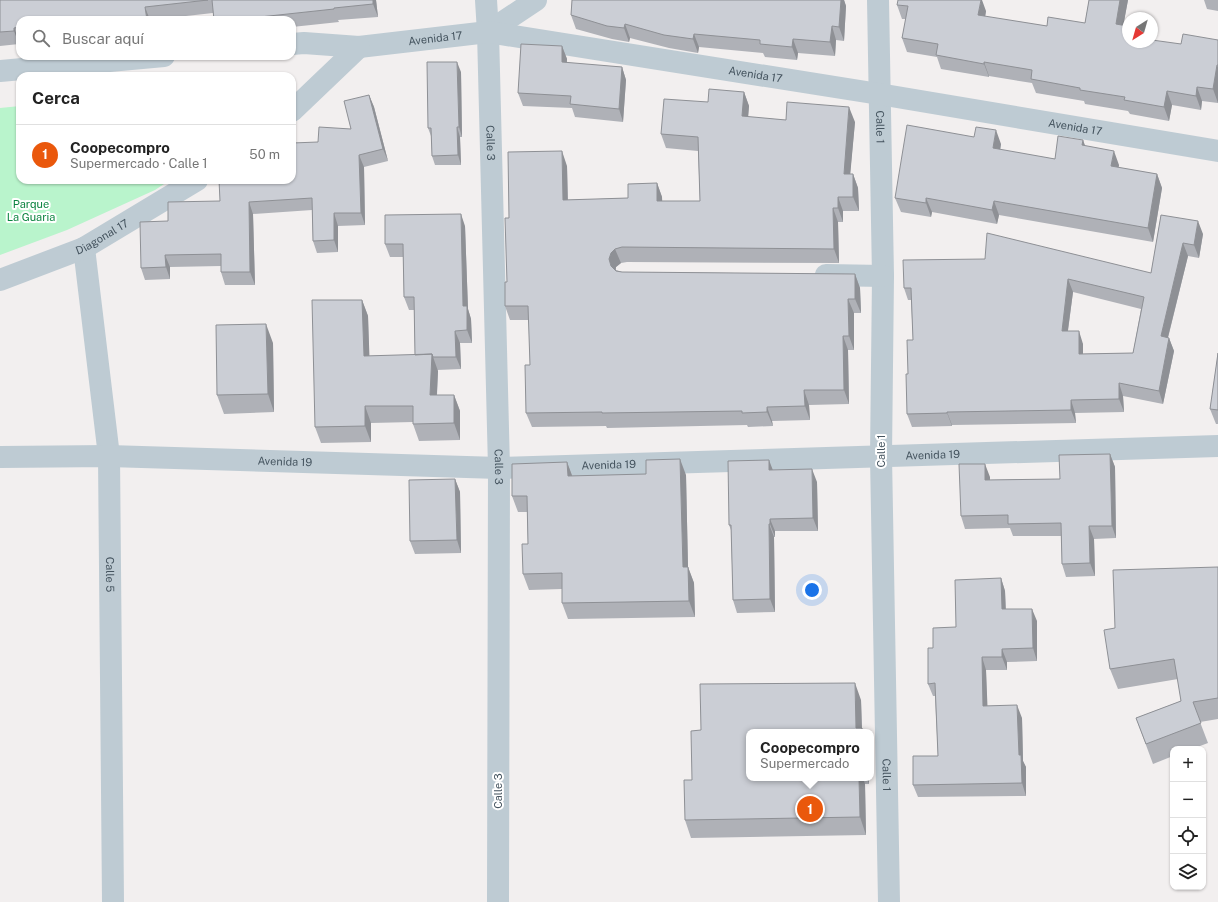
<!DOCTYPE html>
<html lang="es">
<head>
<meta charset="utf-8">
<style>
	:root { --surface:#fff; --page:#f6f6f6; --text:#222; --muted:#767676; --line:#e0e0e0; --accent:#ea580c }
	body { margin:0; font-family:"Public Sans",sans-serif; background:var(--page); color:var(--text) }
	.controls { position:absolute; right:12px; bottom:12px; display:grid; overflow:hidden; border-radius:8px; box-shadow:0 1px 3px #0004 }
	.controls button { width:36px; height:36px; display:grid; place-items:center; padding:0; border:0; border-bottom:1px solid var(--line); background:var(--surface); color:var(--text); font:20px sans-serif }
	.compass { position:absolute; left:1122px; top:12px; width:36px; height:36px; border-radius:50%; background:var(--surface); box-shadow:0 1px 3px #0004; rotate:217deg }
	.you { position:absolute; left:812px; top:590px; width:14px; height:14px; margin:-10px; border:3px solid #fff; border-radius:50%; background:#1a73e8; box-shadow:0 0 0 6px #1a73e833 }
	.badge { display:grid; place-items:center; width:26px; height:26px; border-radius:50%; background:var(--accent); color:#fff; font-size:13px; font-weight:700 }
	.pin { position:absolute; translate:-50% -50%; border:2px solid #fff; box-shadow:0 1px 4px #0006 }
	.popup { position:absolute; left:746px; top:729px; width:128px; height:52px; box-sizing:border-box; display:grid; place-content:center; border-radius:8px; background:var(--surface); filter:drop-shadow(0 1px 3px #0005); font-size:13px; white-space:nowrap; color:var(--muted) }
	.popup b { font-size:15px; color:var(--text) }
	.popup::after { content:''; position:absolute; left:50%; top:100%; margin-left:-8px; border:8px solid transparent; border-top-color:var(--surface) }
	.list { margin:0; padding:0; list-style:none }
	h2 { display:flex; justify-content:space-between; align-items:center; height:52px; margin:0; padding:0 16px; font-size:17px }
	h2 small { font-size:13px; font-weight:400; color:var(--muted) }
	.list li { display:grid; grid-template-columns:26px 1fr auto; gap:12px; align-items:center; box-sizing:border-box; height:60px; padding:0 16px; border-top:1px solid var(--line) }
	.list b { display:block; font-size:15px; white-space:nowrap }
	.list p { margin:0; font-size:13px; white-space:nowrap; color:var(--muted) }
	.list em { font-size:13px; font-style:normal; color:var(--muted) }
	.icon { flex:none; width:22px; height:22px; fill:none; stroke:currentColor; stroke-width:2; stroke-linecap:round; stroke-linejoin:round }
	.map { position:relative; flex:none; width:1218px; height:902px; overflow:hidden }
	.search { position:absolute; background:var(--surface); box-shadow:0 1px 3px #0004; left:16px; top:16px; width:280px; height:44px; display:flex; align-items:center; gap:10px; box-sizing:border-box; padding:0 14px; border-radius:12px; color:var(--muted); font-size:15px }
	.panel { position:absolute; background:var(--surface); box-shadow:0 1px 3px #0004; left:16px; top:72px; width:280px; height:112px; border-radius:12px }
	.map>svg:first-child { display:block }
	.green { fill:#b9f4cc }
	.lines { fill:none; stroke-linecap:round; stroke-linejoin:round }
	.street { stroke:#becbd3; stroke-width:22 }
	.wall { fill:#afb1b7; fill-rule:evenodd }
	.shaded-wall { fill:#8e9095 }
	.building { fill:#cbced5; stroke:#8e9095; fill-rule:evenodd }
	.labels { text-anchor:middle; stroke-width:4; stroke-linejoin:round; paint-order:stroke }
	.street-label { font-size:11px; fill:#45545f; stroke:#fff }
	.park-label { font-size:11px; fill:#0c8440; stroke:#fff }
</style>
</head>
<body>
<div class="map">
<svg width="1218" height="902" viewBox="0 0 1218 902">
	<rect width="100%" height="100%" fill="#f2efef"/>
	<path class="green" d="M20,106V180H170L155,190L67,230L0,255V108Z"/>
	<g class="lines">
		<g class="street">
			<path id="s1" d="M486,0L488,32L499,468L498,902"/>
			<path id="s2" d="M878,0L883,276L881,456L889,902"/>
			<path d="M488,32L536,0"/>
			<path id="s3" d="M292,44L304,43L359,47L488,32L879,94L1218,151"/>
			<path d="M0,71L164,56"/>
			<path d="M292,111L359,47"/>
			<path id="s4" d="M84,248L109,456L113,902"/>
			<path d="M826,275L883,276"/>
			<path id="s5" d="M0,280L84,248L197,180"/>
			<path id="s6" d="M0,457L109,456L499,468L1218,446"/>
		</g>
	</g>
	<path class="wall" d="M0,0H376L378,17L338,20L339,22L292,27V20H214L213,13L150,20H20V40H19V44L0,46Z
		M572,0H844L846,6L844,41L836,40L835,56L798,53L797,60L765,57L763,53L699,47L698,53L669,48L630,38L629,42L612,39L576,29L571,15Z
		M1089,0H1128L1123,26H1127L1128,28V42L1181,44L1218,40V103L1202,101L1201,110L1172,105L1169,121L1130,114L1128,111L1085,104L1084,101L1036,93L1032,83L989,76V77L941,69L937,57L907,52L902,38L906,19H902L897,5L986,11L985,17L1047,26L1085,23Z
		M1204,0H1218V11L1207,9Z
		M562,46L567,59V63L622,67L626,80L623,122L575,117L572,108L523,106L518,93Z
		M461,72L462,137H460L461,165H435L432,156L431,136L428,128Z
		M744,92L749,106L748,117L786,120L855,122L850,174H853L858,188L859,211H843V222H838L839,263L627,262L621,263L616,267V270L622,272L855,274L860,288L861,313H854V350H848L849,404L809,405L810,420L772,421L773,426L748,427L747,425L607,428L606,426L532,427L526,413L530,365L529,320H510L505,306L507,282L509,218L567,166L568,200L628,198L657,183L662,197V201H700L698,151L666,148L661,134L708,102Z
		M369,95L374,107L388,161L364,167L365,225L338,226V252L317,253L313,241L312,210L253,214L255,285H225L221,272V266L170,267V279L145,280L141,268L168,221L220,201L292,180L318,142L351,129Z
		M974,137L1001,144L1000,150L1055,159L1083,140L1085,146L1119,165L1118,168L1157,174L1162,188L1153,242L999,215L997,224L932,212L931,217L901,212L895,198Z
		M1161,215L1203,234L1199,258L1188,256L1168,338H1169L1174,351L1163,404L1123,396L1124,412L1075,413L1076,423L952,425V426L912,427L907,414L908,374L913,340L911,300H908L904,288L1151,273ZM1073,292L1141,309L1133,353L1083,354V344L1068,331Z
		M465,226L468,309L471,319L472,343H460L461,369L437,370L438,371L437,395H454L460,411V440L419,441L413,424V422L371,423V442L321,443L315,427L362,300L368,316L369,356L415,355L414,310H409L404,297L403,257H390L385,244Z
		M273,343L274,412L224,414L217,395Z
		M1218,353V424H1216L1210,409Z
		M1110,454L1115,467L1116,538L1094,539L1095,576L1066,577L1062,564L1061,536H1013L1010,528L965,529L961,516L990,477V480L1060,479Z
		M567,462L572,476L686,475L688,567L694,583L695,617L568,619L562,603V589L529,590L523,574L528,544L527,512H518L512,496Z
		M773,470L817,482L818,531H775V537H774L775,612L737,613L733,600L731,530L729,525Z
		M455,479L460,492L461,553L415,554L410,541Z
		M1218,567V719L1200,722L1208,743L1192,749H1173V756L1153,764L1136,718L1181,701L1178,679L1118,689L1110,669L1115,628Z
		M1001,578L1005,591L1006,609L1037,621V661L1007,662V670H986L987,706L1022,718L1023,761L1026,767V796L918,797L913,785L938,756L935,696H933L928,684L933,648L956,627Z
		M861,700L862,728L863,732H749V778H869V784H865L866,835L691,838L685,820L701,730Z"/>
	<path class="shaded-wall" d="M373,0H376L378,17L373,4Z
		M841,0H844L846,6L844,41L839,27Z
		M981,0H982L986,11L983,29L978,15Z
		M1120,0H1128L1121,38L1116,24Z
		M145,7L150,20H147Z
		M625,24L630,38L629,42L624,28Z
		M832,26L836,40L835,56L830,42Z
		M1127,26L1128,28V41L1126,35Z
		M14,28L19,40V44L14,31Z
		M694,34L699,47L698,53L693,39Z
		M793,39L798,53L797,60L792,47Z
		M562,46L567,59L566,75L562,62Z
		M457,62L461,72L462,137L459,127Z
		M984,62L989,76V77L984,64Z
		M1217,65L1218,67V103L1213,89Z
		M622,67L626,80L623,122L619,109Z
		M1197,87L1202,101L1201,110L1196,96Z
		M1167,91L1172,105L1169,121L1164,107Z
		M744,92L749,106L747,130L742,116Z
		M369,95L374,107L388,161L383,149Z
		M849,107L855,122L849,188L844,174Z
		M457,127L460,137L461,165L458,155Z
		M996,130L1001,144L998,163L993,148Z
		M1083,140L1088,154L1082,145Z
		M562,151L567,166L568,214L563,200Z
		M1114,151L1119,165L1116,180L1111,166Z
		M359,155L364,167L365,225L361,213Z
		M853,174L858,188L859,211L853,197Z
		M1157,174L1162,188L1153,242L1148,228Z
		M657,183L662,197L663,215L657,201Z
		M838,197L843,211V222L838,208Z
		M926,198L932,212L931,217L926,203Z
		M994,201L999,215L997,224L992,210Z
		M249,202L253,214L255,285L250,272Z
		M833,208L838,222L839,263L834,249Z
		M334,213L338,226V252L334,240Z
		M461,214L465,226L468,309L471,319L472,343L467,330L463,306Z
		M1198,221L1203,234L1199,258L1194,245Z
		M1183,243L1188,256L1165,349L1161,336Z
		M615,249L621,263L616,267L615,274L611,266L609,259L611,253Z
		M165,255L170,267V279L166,267Z
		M855,274L860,288L861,313L855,299Z
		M1068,279L1073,292L1066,344L1062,331Z
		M848,299L854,313V350L849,336Z
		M362,300L368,316L370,372L364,356Z
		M266,324L273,343L274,412L268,394Z
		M455,331L460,343L461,369L456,357Z
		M1079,331L1083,344V367L1079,354Z
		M843,336L848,350L849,404L844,390Z
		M1169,338L1174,351L1163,404L1159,391Z
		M432,354L438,371L436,411L430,395Z
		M1119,383L1123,396L1124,412L1119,399Z
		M804,390L809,405L810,420L805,406Z
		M454,395L460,411V440L454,423Z
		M1071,400L1075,413L1076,423L1071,410Z
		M365,406L371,423V442L365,426Z
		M767,407L772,421L773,426L767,412Z
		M947,412L952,425V426L947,413Z
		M1110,454L1115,467L1116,538L1112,526Z
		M680,459L686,475L688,567L694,583L695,617L689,601L683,567Z
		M769,460L774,473L769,470Z
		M567,462L573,478L568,476Z
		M985,464L990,477V493L985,480Z
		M812,469L817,482L818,531L813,518Z
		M455,479L460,492L461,553L457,540Z
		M770,519L775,531V537L770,524Z
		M769,524L774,537L775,612L770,599Z
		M1089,526L1094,539L1095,576L1090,563Z
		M1001,578L1005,591L1006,622L1002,609Z
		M1032,609L1037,621V661L1033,648Z
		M1002,649L1007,662V670L1002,657Z
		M982,657L986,670L988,719L983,706Z
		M855,683L861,700L862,732L856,728Z
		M1017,705L1022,718L1023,761L1026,767V796L1022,783L1019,755Z
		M859,778H863L865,784L866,835L860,817Z
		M867,778H869V784Z"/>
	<path class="building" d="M0,0H208L145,7L147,20H20V27L14,28V31L0,32Z
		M212,0H373V4L334,8V9L232,20H214Z
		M572,0H841L839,27L832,26L830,42L793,39L792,47L760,44V40L694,34L693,39L664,35L625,24L624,28L607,26L571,15Z
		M898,0H981L978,15L1047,26L1048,17L1085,23L1089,0H1120L1116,24L1127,26L1126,35H1128V42H1152V40L1181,44L1183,34L1218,40V65H1217L1213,89L1197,87L1196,96L1167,91L1164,107L1124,100L1125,97L1080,90V88L1031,79L1032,70L984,62V64L936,55L938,44L902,38L908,6L897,5Z
		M521,44L562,46V62L622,67L619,109L570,104L571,96L518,93Z
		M427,62H457L459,127H457L458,155L432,156L431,128H428Z
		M709,89L744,92L742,116L786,120L787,102L849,107L844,174H853V197H838V208H833L834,249L622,247L615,249L611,253L609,259L611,266L616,271L622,272L855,274V299H848L849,336H843L844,390H804L805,406L767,407V412L742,413V411L602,413V412L526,413L525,365H530L528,306H505V282H507L505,218H509L508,152L562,151L563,200L628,198V184L657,183V201H700L698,137L661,134L664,99L708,102Z
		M369,95L383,149L359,155L361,213H334V240L313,241L312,198L249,202L250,272H221V254L165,255L166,267L141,268L140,222L168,221V202L220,201L219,180H292V143L318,142L319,127L351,129L344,101Z
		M907,125L974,137L976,127L996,130L993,148L1055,159L1058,136L1083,140L1082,145L1114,151L1111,166L1157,174L1148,228L994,201L992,210L926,198V203L895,198Z
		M461,214L463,306H467V330L455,331L456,357H433L432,354L415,355L414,297H404L403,244H385V215Z
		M1161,215L1198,221L1194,245L1183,243L1161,336L1169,338L1159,391L1119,383V399L1071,400V410L947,412V413L907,414L906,374H908L907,340H913L911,288H904L903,260L985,259L987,233L1151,273ZM1068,279L1144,297L1133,353L1079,354V331H1062Z
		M312,300H362L364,356L432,354L430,395H454V423L413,424V406H365V426L315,427Z
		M266,324L268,394L217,395L216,325Z
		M1218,353V410L1210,409Z
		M1110,454L1112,526H1089L1090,563L1062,564L1061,523L1008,524V515L961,516L959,464H985V480L1060,479L1059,455Z
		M680,459L683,567H688L689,601L562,603V573L523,574L522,544H528L527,496H512V464L567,462L568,476L646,474V460Z
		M769,460V470L812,469L813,518L770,519V524H769L770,599L733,600L731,525H729L728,461Z
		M455,479L457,540L410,541L409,480Z
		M1218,567V698L1193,702L1201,723L1146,744L1136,718L1181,701L1174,659L1110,669L1104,630L1115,628L1113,570Z
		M1001,578L1002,609H1032L1033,648L1002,649V657H982L983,706L1017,705L1019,755H1021L1022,783L913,785V756H938L935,683L928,684V648H933V628L956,627L955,580Z
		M855,683L856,728H862V732H749V778H859L860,817L685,820L684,780H692L691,731L701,730L700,684Z"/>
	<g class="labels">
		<g class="street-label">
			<text dy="4" stroke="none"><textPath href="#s3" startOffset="144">Avenida 17</textPath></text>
			<text dy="4" stroke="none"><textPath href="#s3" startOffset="468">Avenida 17</textPath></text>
			<text dy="4" stroke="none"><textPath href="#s2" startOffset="127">Calle 1</textPath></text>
			<text dy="4" stroke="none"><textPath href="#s3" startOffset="792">Avenida 17</textPath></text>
			<text dy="4" stroke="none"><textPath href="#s1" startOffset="143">Calle 3</textPath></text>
			<text dy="4" stroke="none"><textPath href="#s5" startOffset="111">Diagonal 17</textPath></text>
			<text transform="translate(881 451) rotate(-90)" y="4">Calle 1</text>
			<text dy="4" stroke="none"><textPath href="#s6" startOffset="933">Avenida 19</textPath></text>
			<text dy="4" stroke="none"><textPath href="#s6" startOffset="285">Avenida 19</textPath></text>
			<text dy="4" stroke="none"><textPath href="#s6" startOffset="609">Avenida 19</textPath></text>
			<text dy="4" stroke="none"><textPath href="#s1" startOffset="467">Calle 3</textPath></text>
			<text dy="4" stroke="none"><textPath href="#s4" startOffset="328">Calle 5</textPath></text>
			<text dy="4" stroke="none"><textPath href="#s2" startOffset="775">Calle 1</textPath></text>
			<text transform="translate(498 791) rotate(-90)" y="4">Calle 3</text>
		</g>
		<g class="park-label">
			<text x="31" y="208">Parque<tspan x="31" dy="13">La Guaria</tspan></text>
		</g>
	</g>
</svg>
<div class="controls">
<button>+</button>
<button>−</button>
<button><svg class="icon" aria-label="locate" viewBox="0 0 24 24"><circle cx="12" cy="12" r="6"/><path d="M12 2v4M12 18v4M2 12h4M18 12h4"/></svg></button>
<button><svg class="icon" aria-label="layers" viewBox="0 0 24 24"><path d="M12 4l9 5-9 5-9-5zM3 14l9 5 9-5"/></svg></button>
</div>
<svg class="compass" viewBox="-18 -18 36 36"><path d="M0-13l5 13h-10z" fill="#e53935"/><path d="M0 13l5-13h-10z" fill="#767676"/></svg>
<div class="you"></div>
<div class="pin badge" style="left:810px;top:809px">1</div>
<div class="popup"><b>Coopecompro</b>Supermercado</div>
<div class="search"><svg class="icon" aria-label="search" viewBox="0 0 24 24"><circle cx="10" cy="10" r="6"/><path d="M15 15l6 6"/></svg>Buscar aquí</div>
<section class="panel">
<h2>Cerca<small></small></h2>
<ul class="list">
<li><span class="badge">1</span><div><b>Coopecompro</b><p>Supermercado · Calle 1</p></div><em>50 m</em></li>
</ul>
</section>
</div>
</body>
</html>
